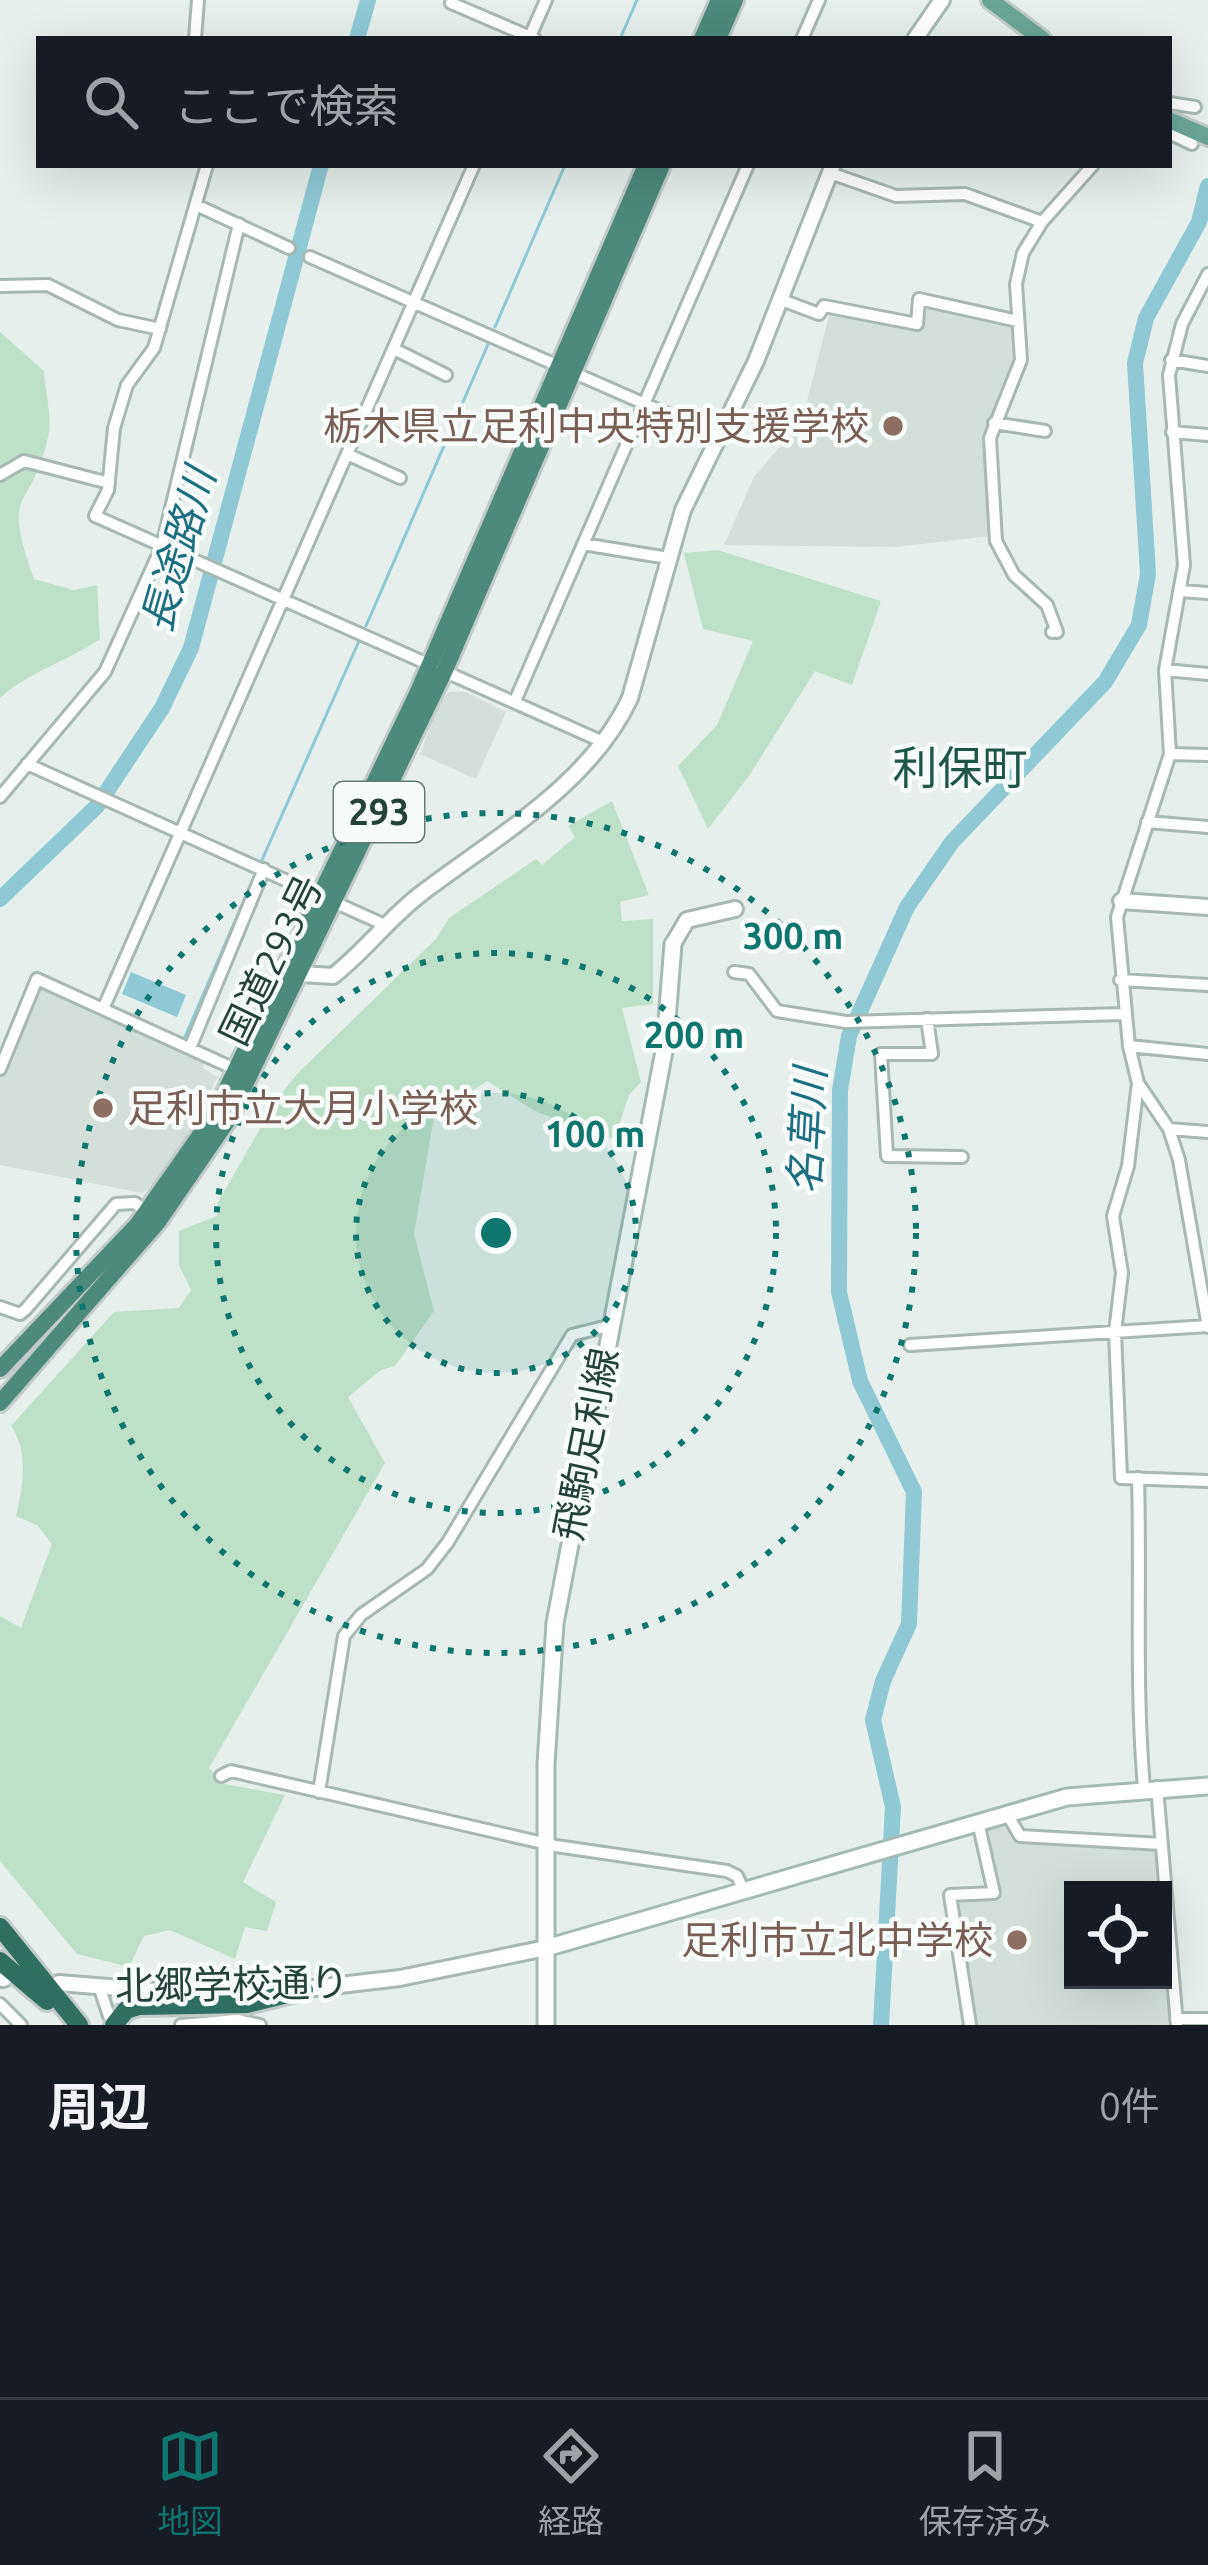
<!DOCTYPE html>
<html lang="ja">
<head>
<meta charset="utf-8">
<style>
	:root { --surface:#171b24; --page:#242831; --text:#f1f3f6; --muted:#9ea1a6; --line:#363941; --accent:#0f766e }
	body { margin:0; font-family:Ubuntu,"Noto Sans JP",sans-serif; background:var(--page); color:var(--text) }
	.controls { position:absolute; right:36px; bottom:36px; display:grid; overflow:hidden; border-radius:0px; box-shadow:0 12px 48px #0002 }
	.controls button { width:108px; height:108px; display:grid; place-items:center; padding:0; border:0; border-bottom:3px solid var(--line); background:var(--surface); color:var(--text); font:60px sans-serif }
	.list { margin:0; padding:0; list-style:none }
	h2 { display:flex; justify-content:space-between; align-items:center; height:156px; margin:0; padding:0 48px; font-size:51px }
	h2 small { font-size:39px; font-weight:400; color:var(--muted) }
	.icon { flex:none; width:66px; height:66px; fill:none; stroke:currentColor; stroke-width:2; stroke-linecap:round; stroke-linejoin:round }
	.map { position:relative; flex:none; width:1208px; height:2025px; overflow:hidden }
	.search { position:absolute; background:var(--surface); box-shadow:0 12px 48px #0002; left:36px; right:36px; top:36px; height:132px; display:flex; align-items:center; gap:30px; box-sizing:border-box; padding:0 42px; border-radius:0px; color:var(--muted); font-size:45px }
	.sheet { height:372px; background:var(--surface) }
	nav { display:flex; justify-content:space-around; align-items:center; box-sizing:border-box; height:168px; border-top:3px solid var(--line); background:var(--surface); font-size:33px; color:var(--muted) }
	nav a { display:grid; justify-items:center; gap:6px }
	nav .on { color:var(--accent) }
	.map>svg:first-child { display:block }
	.built { fill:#d4dfda; fill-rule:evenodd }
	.green { fill:#bfe0c8 }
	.water { fill:#8ec9d4 }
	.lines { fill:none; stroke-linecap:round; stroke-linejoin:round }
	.stream { stroke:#8ec9d4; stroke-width:3 }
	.river { stroke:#8ec9d4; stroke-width:16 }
	.minor-casing { stroke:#a8b8b2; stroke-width:16 }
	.tertiary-casing { stroke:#a8b8b2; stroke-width:20 }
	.secondary-casing { stroke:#a4bbb3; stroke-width:21 }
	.primary-casing { stroke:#c2cac8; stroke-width:22 }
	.trunk-casing { stroke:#c2cac8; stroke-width:22 }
	.motorway-casing { stroke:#c2cac8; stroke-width:24 }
	.minor { stroke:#fff; stroke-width:10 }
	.tertiary { stroke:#fff; stroke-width:14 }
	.secondary { stroke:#fff; stroke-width:15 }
	.primary { stroke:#6aa596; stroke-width:16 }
	.trunk { stroke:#4c8a7c; stroke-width:16 }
	.motorway { stroke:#2f6f62; stroke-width:18 }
	.ring { fill:none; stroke:#0f766e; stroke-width:6; stroke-dasharray:6 12 }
	.education-dot { fill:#8d6e63; stroke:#f7fbf9; stroke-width:4.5 }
	.labels { text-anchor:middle; stroke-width:9; stroke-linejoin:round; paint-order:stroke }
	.shield { fill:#f7fbf9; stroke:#637a73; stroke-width:3 }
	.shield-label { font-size:36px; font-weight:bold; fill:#24423a }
	.education-label { font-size:39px; fill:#785e54; stroke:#f7fbf9; text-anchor:end }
	.street-label { font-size:39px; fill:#24423a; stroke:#f7fbf9 }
	.water-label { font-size:42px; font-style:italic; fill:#1c6f80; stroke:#f7fbf9 }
	.quarter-label { font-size:45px; fill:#1f5548; stroke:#f7fbf9 }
	.centre { fill:#0f766e; stroke:#f7fbf9; stroke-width:6 }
	.ring-label { font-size:36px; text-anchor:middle; font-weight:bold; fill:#0f766e; stroke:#f7fbf9; stroke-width:9; stroke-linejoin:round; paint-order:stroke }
</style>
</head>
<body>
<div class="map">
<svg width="1208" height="2025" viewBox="0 0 1208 2025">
	<rect width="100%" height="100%" fill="#e6efeb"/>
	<path class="built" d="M925,306L1013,325L1016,357L986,431L991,536L895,547L724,545L754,477L802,421L830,311L922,331Z
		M449,692H466L506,712L476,779L420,754L439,702Z
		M40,985L205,1061L202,1067L217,1077L193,1131L155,1184L142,1193L0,1165V1078Z
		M1006,1823L1019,1839L1162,1852L1172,2025H976L955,1900L1000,1897L985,1829ZM1073,1890H1163V1980H1073Z"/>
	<path class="green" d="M0,332L44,371C45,391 53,418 48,437C31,515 0,484 34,579L74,590L97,585L100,639C65,663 33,669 0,698Z
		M718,550L881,601L852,685L815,671L749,776L708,829L678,766L717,725L753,641L703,629L684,553Z
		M612,801L649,895L620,902L622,921L653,919V1004L622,1008L641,1082L629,1095L615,1137L607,1139L535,1111L487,1081L434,1117L414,1234L434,1311L395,1366L381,1370L348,1397L385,1463L209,1768L224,1784L285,1795L243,1882L276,1902L267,1931L245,1927L235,1959L170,1930L144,1936L129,1967L77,1954L0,1861V1616L21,1628L52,1544L37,1525L16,1516C23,1487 29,1451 11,1426L114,1312L179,1308L191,1290L179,1265V1231L217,1216L218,1202L277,1099L297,1074L436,939L449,918L536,859L542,865L575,837L568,826Z"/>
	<path class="water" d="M131,972L186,995L177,1017L122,994Z"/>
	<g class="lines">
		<path class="stream" d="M620,39L637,0
			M495,327L565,165
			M366,626L489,342
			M262,860L359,641
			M184,1039L255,875"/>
		<path class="river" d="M357,39L368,0
			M0,899L97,806L162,708L191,648L321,165
			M881,2025L893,1807L873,1720L883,1681L909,1624L914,1492L860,1381L839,1292L840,1090L849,1036L907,907L952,842L1105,682L1139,625L1148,574L1135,363L1146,318L1199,222L1208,186"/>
		<defs>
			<path id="minor" d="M451,3L535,39
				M195,39L198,0
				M529,39L546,0
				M802,39L819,0
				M1169,103L1195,107
				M1169,133L1192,144
				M207,165L154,348L127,385L114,428L108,490L95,516L601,741
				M830,173L896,196L965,194L1042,222
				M196,205L289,248
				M310,257L718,436
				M1208,274L1182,324L1169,375L1184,565L1165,670L1170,754L1117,917L1129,1046L1138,1083L1169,1129L1179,1160L1208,1327
				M0,286L48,285L118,320L160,329
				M779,299L819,314L824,306L917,324L919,299L1018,321
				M394,349L446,375
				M1171,360L1208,366
				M994,423L1045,431
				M1172,432L1208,435
				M349,455L400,478
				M0,475L24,461L109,483
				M583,544L668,558
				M1181,591L1208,593
				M1052,632H1057L1047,605L1014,575L996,541L990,438L1021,360L1016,284L1023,253L1042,222L1093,165
				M1165,670L1208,674
				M515,701L748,165
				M1170,754L1208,755
				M27,764L385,925
				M0,797L105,672L162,546L239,224
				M1147,822L1208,827
				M734,972L749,974L777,1011L846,1022L1123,1014
				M1120,980L1208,985
				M103,1009L474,165
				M927,1019L932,1054H881L887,1156L962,1157
				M1129,1046L1208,1054
				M190,1048L264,869
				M0,1069L37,979L237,1070
				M1138,1083L1128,1166L1113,1216L1122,1273L1115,1332L1121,1478L1208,1481
				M1169,1129L1208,1132
				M0,1307L20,1314L26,1309L116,1204L135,1203L147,1212
				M910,1345L1208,1326
				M1138,1478C1141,1583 1135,1684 1144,1788
				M221,1776L231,1771L556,1846L727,1871L737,1876L744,1891
				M1157,1787L1177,2025
				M319,1792L344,1636L361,1615L427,1569L448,1542L572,1335L608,1326
				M1007,1814L1020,1836L1162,1844
				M99,1986L109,2016
				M0,2004L21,2025
				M1176,2019H1208
				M181,2025L237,2020L260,2025
				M970,2025L950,1895L994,1893L978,1822"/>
			<path id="tertiary" d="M915,39L942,0
				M1121,901L1208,907
				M673,944L687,920L735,909
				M301,974L333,976C365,951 389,918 422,893C494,838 590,785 630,698L683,510L756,361L833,165
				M0,1979H4
				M59,1983L168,1992L274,1991
				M297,1990L400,1978L546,1948"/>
			<path id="secondary" d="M546,1948L1067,1797L1208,1786
				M546,2025V1764L555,1623L665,1046L673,944"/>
			<path id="primary" d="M990,0L1042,39
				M1169,120L1208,137"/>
			<path id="trunk" d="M702,39L719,0
				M718,39L735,0
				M0,1369L137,1225L214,1115L417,694L646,165
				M0,1403L158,1222L228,1120L445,670L662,165"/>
			<path id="motorway" d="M0,1927L79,2025
				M0,1961L47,2001
				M114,2025L126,2010L139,2006L247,2004L304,1990"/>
		</defs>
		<use href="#minor" class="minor-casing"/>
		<use href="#tertiary" class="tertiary-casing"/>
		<use href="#secondary" class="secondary-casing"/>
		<use href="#primary" class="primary-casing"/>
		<use href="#trunk" class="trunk-casing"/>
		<use href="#motorway" class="motorway-casing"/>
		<use href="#minor" class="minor"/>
		<use href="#tertiary" class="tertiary"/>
		<use href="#secondary" class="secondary"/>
		<use href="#primary" class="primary"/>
		<use href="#trunk" class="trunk"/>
		<use href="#motorway" class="motorway"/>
	</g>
	<circle cx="496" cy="1233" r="140" fill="#0f766e" fill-opacity=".12"/>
	<g class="ring">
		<circle cx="496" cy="1233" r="140"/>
		<circle cx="496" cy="1233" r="280"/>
		<circle cx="496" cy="1233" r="420"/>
	</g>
	<g class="education-dot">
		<circle cx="893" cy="426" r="12"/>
		<circle cx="103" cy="1108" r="12"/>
		<circle cx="1017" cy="1940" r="12"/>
	</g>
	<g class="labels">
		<rect class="shield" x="334" y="782" width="90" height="60" rx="9"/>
		<g class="shield-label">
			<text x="379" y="825">293</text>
		</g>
		<g class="education-label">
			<text x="869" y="440">栃木県立足利中央特別支援学校</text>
			<text x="127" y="1122" text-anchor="start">足利市立大月小学校</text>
			<text x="993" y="1954">足利市立北中学校</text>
		</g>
		<g class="street-label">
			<text transform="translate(271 960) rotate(-64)" y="14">国道293号</text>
			<text transform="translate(586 1444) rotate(-79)" y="14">飛駒足利線</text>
			<text transform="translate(232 1984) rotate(-1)" y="14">北郷学校通り</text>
		</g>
		<g class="water-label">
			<text transform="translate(178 550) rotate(-74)" y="15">長途路川</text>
			<text transform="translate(807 1131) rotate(-87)" y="15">名草川</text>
		</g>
		<g class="quarter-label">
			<text x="960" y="784">利保町</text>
		</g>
	</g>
	<circle cx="496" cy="1233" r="18" class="centre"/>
	<g class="ring-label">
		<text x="793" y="949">300 m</text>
		<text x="694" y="1048">200 m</text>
		<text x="595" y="1147">100 m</text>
	</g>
</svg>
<div class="controls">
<button><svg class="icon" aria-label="locate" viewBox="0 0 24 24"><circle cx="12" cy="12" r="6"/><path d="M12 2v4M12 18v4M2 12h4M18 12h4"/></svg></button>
</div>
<div class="search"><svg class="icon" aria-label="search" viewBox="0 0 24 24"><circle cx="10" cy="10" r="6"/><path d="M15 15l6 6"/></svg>ここで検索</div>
</div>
<section class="sheet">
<h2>周辺<small>0件</small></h2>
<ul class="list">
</ul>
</section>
<nav>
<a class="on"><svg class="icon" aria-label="map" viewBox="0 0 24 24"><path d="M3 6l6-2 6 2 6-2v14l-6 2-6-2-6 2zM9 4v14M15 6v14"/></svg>地図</a>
<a><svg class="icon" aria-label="directions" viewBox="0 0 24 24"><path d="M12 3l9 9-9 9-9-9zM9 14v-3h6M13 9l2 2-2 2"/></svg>経路</a>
<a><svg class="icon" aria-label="saved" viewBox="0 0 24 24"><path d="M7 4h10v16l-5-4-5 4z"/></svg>保存済み</a>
</nav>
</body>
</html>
